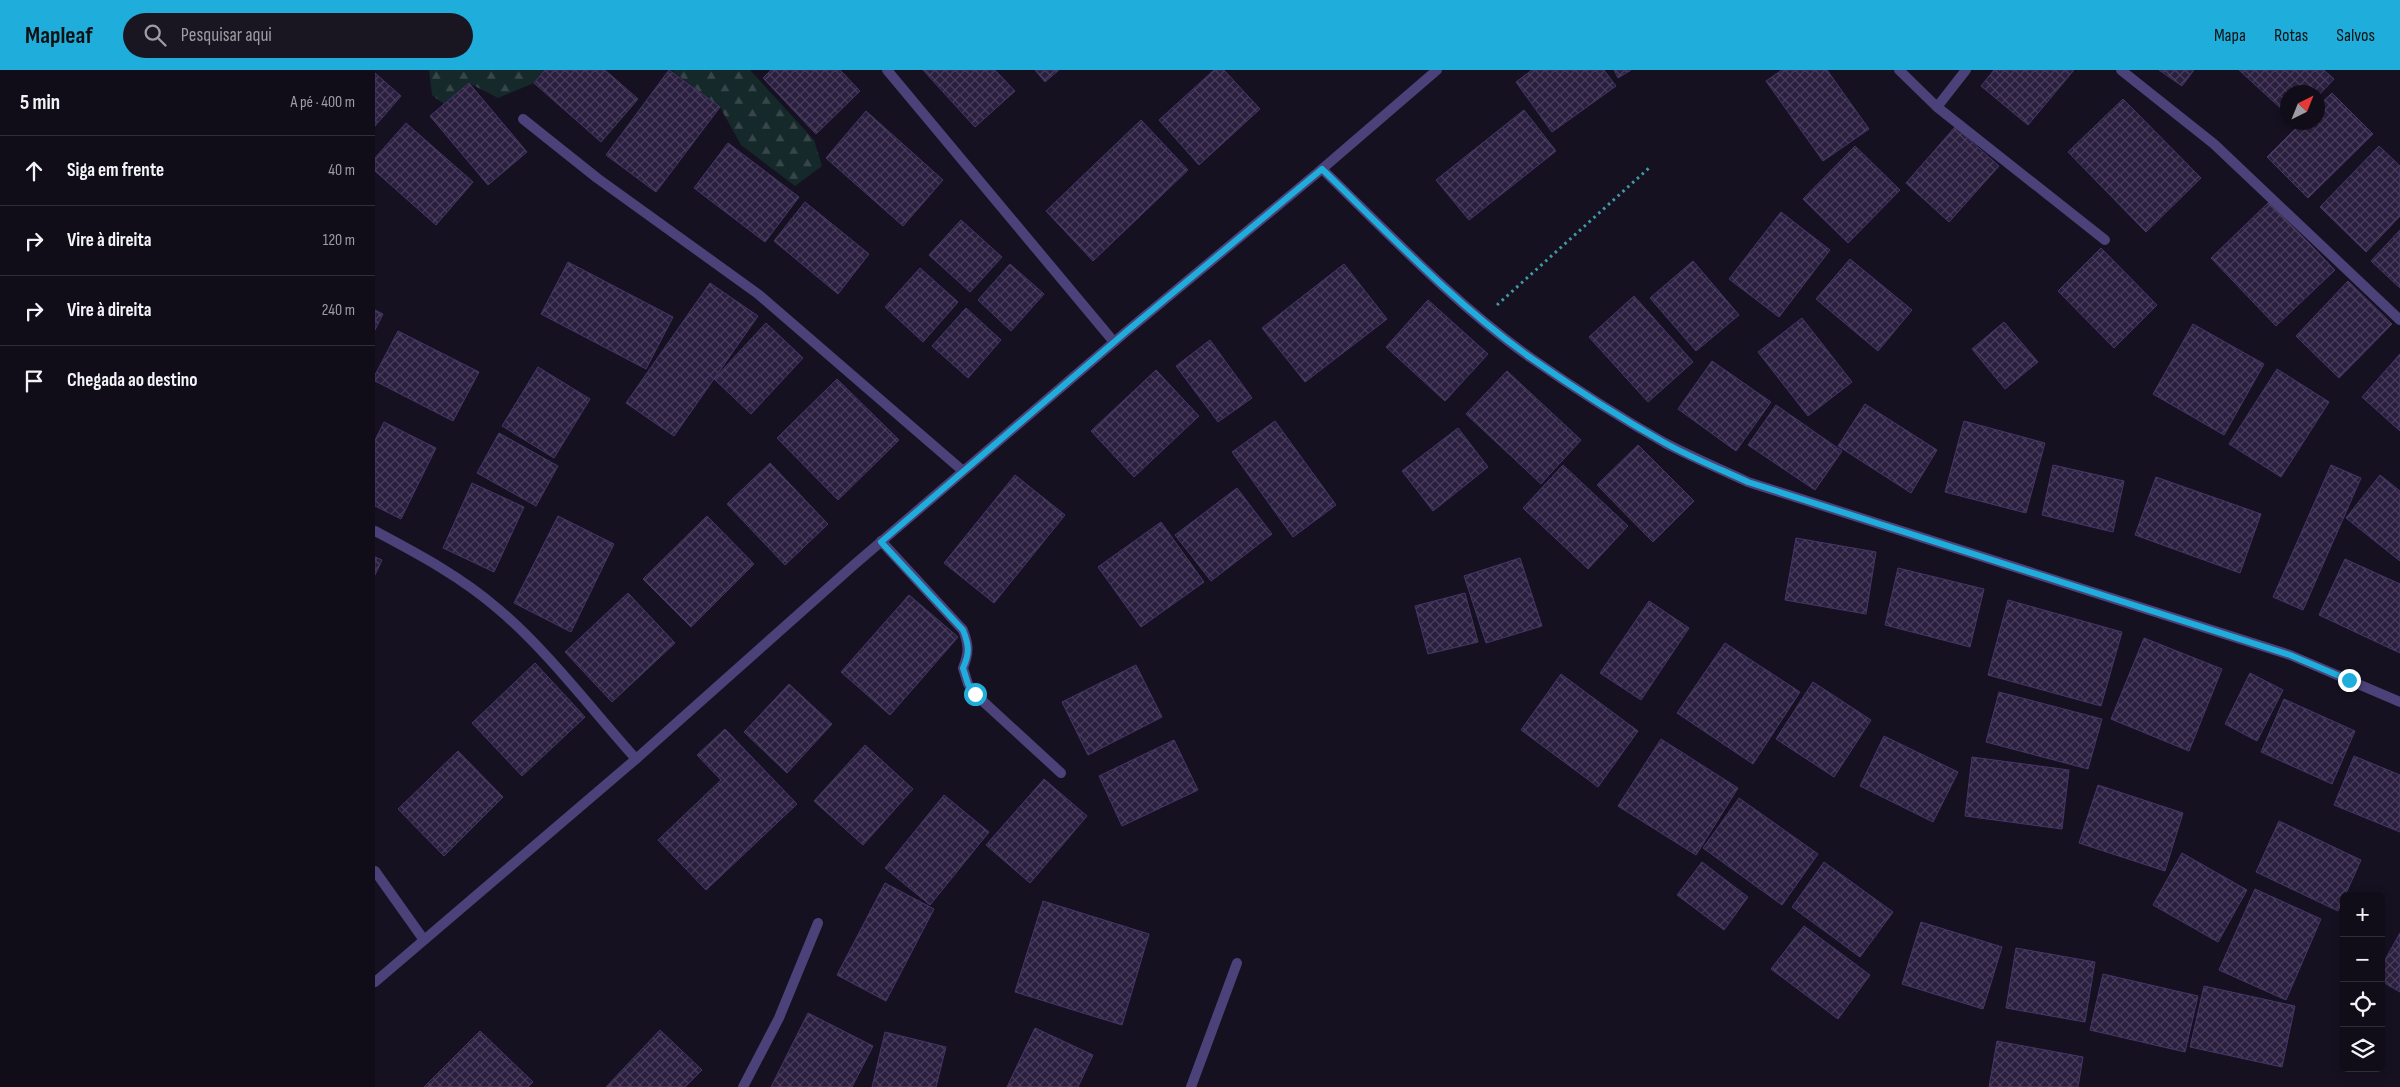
<!DOCTYPE html>
<html lang="pt">
<head>
<meta charset="utf-8">
<style>
	:root { --surface:#100d19; --page:#191622; --text:#f1f3f6; --muted:#9c9ca2; --line:#302d38; --accent:#1faedc }
	body { margin:0; font-family:"Sofia Sans Condensed",sans-serif; background:var(--page); color:var(--text) }
	.controls { position:absolute; right:15px; bottom:15px; display:grid; overflow:hidden; border-radius:8px; box-shadow:0 2px 8px #0003 }
	.controls button { width:45px; height:45px; display:grid; place-items:center; padding:0; border:0; border-bottom:1px solid var(--line); background:var(--surface); color:var(--text); font:25px sans-serif }
	.compass { position:absolute; left:1905px; top:15px; width:45px; height:45px; border-radius:50%; background:var(--surface); box-shadow:0 2px 8px #0003; rotate:43deg }
	.stop { position:absolute; width:15px; height:15px; margin:-11px; border:4px solid #1faedc; border-radius:50%; background:#fff }
	.stop.end { background:#1faedc; border-color:#fff; box-shadow:0 1px 5px #0008 }
	.list { margin:0; padding:0; list-style:none }
	h2 { display:flex; justify-content:space-between; align-items:center; height:65px; margin:0; padding:0 20px; font-size:21px }
	h2 small { font-size:16px; font-weight:400; color:var(--muted) }
	.list li { display:grid; grid-template-columns:32px 1fr auto; gap:15px; align-items:center; box-sizing:border-box; height:70px; padding:0 20px; border-top:1px solid var(--line) }
	.list b { display:block; font-size:19px; white-space:nowrap }
	.list em { font-size:16px; font-style:normal; color:var(--muted) }
	.icon { flex:none; width:28px; height:28px; fill:none; stroke:currentColor; stroke-width:2; stroke-linecap:round; stroke-linejoin:round }
	.map { position:relative; flex:none; width:2025px; height:1017px; overflow:hidden }
	header { display:flex; align-items:center; gap:30px; box-sizing:border-box; height:70px; padding:0 25px; background:var(--accent); color:#111 }
	header strong { font-size:24px }
	nav { display:flex; gap:28px; margin-inline-start:auto; font-size:18px }
	.search { width:350px; height:45px; background:var(--page); display:flex; align-items:center; gap:12px; box-sizing:border-box; padding:0 18px; border-radius:28px; color:var(--muted); font-size:19px }
	main { display:flex }
	aside { flex:1; background:var(--surface) }
	.map>svg:first-child { display:block }
	.forest { fill:url(#forest-firs) }
	.building { fill:url(#building-cross-hatch); stroke:#463568 }
	.lines { fill:none; stroke-linecap:round; stroke-linejoin:round }
	.path { stroke:#3f9ca5; stroke-width:3; stroke-dasharray:2.5 4; stroke-linecap:butt }
	.minor { stroke:#4c427a; stroke-width:10 }
	.tertiary { stroke:#4c427a; stroke-width:10 }
	.route { stroke:#1faedc; stroke-width:6 }
</style>
</head>
<body>
<header>
<strong>Mapleaf</strong>
<div class="search"><svg class="icon" aria-label="search" viewBox="0 0 24 24"><circle cx="10" cy="10" r="6"/><path d="M15 15l6 6"/></svg>Pesquisar aqui</div>
<nav><a>Mapa</a><a>Rotas</a><a>Salvos</a></nav>
</header>
<main>
<aside>
<h2>5 min<small>A pé · 400 m</small></h2>
<ul class="list">
<li><svg class="icon" aria-label="ahead" viewBox="0 0 24 24"><path d="M12 20V5M6 11l6-6 6 6"/></svg><div><b>Siga em frente</b></div><em>40 m</em></li>
<li><svg class="icon" aria-label="right" viewBox="0 0 24 24"><path d="M7 20v-9h11M14 6l5 5-5 5"/></svg><div><b>Vire à direita</b></div><em>120 m</em></li>
<li><svg class="icon" aria-label="right" viewBox="0 0 24 24"><path d="M7 20v-9h11M14 6l5 5-5 5"/></svg><div><b>Vire à direita</b></div><em>240 m</em></li>
<li><svg class="icon" aria-label="arrive" viewBox="0 0 24 24"><path d="M6 21V4h12l-3 4 3 4H6"/></svg><div><b>Chegada ao destino</b></div></li>
</ul>
</aside>
<div class="map">
<svg width="2025" height="1017" viewBox="0 0 2025 1017">
	<defs>
		<pattern id="forest-firs" width="22" height="20" patternUnits="userSpaceOnUse" patternTransform="scale(1.25)"><rect width="22" height="20" fill="#15282a"/><path d="M5 1l3.5 6h-7zM16 11l3.5 6h-7z" fill="#37464a"/></pattern>
		<pattern id="building-cross-hatch" width="8" height="8" patternUnits="userSpaceOnUse" patternTransform="scale(1.25)"><rect width="8" height="8" fill="#2b1f3f"/><path d="M0 0l8 8M0 8l8-8" fill="none" stroke="#493f5c"/></pattern>
	</defs>
	<rect width="100%" height="100%" fill="#161121"/>
	<path class="forest" d="M54,0H170L159,13L123,28L94,13L69,34L57,25Z
		M296,0H375L439,70L447,96L420,116L366,75L345,37Z"/>
	<path class="building" d="M170,0H230L263,29L226,72L159,13Z
		M294,0L345,37L281,122L231,85Z
		M396,0H465L485,21L441,64L388,8Z
		M548,0H620L640,21L600,57Z
		M660,0H684L670,12Z
		M839,0H849L885,39L824,95L784,50Z
		M1157,0H1229L1241,16L1177,62L1141,12Z
		M1239,0H1256L1243,8Z
		M1407,0H1452L1494,59L1448,91L1391,11Z
		M1619,0H1699L1653,55L1606,16Z
		M1784,0H1819L1807,16Z
		M1864,0H1949L1959,9L1942,27V22H1912V44Z
		M0,3L26,26L0,56Z
		M94,13L152,82L113,115L55,46Z
		M1957,23L1998,64L1933,128L1892,87L1927,52H1942V37Z
		M1748,29L1826,108L1771,162L1693,82Z
		M1149,40L1181,81L1094,150L1061,110Z
		M491,41L568,110L528,156L451,88Z
		M766,50L813,100L718,191L671,141Z
		M31,53L98,112L61,155L0,101V88Z
		M1580,57L1624,96L1574,152L1531,113Z
		M353,73L424,127L390,172L319,118Z
		M1480,76L1525,120L1473,173L1428,129Z
		M2004,76L2025,96V146L1991,182L1945,137Z
		M430,132L494,184L463,224L399,171Z
		M1894,132L1960,200L1901,256L1836,188Z
		M1406,142L1455,180L1404,247L1354,209Z
		M586,150L627,187L595,222L554,185Z
		M2025,160V218L1996,191Z
		M1726,178L1782,235L1739,278L1683,221Z
		M1475,189L1537,240L1503,281L1441,229Z
		M1318,191L1364,245L1321,281L1275,228Z
		M193,192L298,247L271,299L166,244Z
		M635,194L669,224L636,261L603,230Z
		M969,194L1012,249L930,312L887,258Z
		M545,198L583,232L548,272L510,237Z
		M1973,211L2017,254L1964,308L1921,266Z
		M335,213L383,246L299,366L251,333Z
		M1259,226L1318,292L1273,332L1214,267Z
		M1053,230L1113,284L1070,331L1011,277Z
		M591,238L626,270L593,308L557,276Z
		M0,240L8,244L0,260Z
		M1427,248L1477,312L1433,346L1383,282Z
		M1629,252L1663,292L1630,319L1597,279Z
		M391,253L428,288L376,344L339,309Z
		M1818,254L1889,294L1849,365L1778,324Z
		M23,261L104,302L78,351L0,311V305Z
		M835,270L877,328L843,352L801,296Z
		M2025,284V361L1987,327Z
		M1337,291L1396,332L1361,381L1303,339Z
		M163,297L215,329L179,388L127,356Z
		M1902,299L1954,332L1906,407L1854,374Z
		M781,300L824,346L759,407L716,361Z
		M1132,301L1206,370L1166,414L1091,344Z
		M462,309L524,370L463,430L402,368Z
		M1490,334L1562,380L1536,423L1463,376Z
		M1401,335L1467,381L1440,420L1373,375Z
		M900,351L961,435L918,467L857,382Z
		M1589,351L1670,373L1651,443L1570,422Z
		M9,352L61,378L26,449L0,436V370Z
		M1083,358L1113,397L1058,441L1027,401Z
		M124,363L183,396L161,436L102,403Z
		M1263,375L1319,431L1278,472L1222,415Z
		M395,393L453,454L410,495L352,434Z
		M1188,395L1253,456L1213,499L1148,438Z
		M1678,395L1749,411L1738,462L1667,445Z
		M1956,395L1986,408L1928,540L1898,527Z
		M640,405L690,445L619,533L569,493Z
		M2005,405L2025,421V491L1971,448Z
		M1781,407L1886,444L1865,503L1760,465Z
		M97,413L149,437L119,502L68,478Z
		M862,418L897,464L836,511L800,465Z
		M183,446L239,474L196,562L139,533Z
		M332,446L379,494L316,557L268,509Z
		M786,452L829,512L766,557L723,497Z
		M1421,468L1501,482L1491,544L1410,530Z
		M0,487L7,490L0,505Z
		M1145,488L1167,556L1111,573L1089,506Z
		M1970,489L2025,514V583L1944,545Z
		M1523,498L1609,519L1595,577L1510,555Z
		M253,523L300,573L237,632L190,582Z
		M1090,523L1103,572L1053,584L1040,536Z
		M534,525L583,567L515,645L466,602Z
		M1633,530L1747,562L1726,636L1613,605Z
		M1274,531L1314,558L1266,630L1225,603Z
		M1769,568L1847,599L1814,681L1736,649Z
		M1350,573L1425,622L1378,694L1302,643Z
		M160,593L210,647L147,706L97,653Z
		M761,595L787,647L713,685L687,632Z
		M1875,603L1908,620L1882,671L1850,654Z
		M1186,604L1263,661L1223,717L1146,660Z
		M1438,612L1496,650L1459,707L1401,669Z
		M414,614L457,654L412,703L369,662Z
		M1624,622L1727,649L1713,699L1611,672Z
		M1909,629L1980,661L1957,714L1886,682Z
		M350,659L422,734L331,820L283,770L346,710L322,685Z
		M1509,666L1583,702L1558,752L1485,716Z
		M1286,669L1363,718L1321,785L1243,736Z
		M799,670L823,720L747,756L724,706Z
		M490,675L538,719L488,775L439,731Z
		M83,681L128,727L69,786L23,739Z
		M1979,686L2025,705V762L1959,735Z
		M1597,687L1694,700L1687,759L1590,746Z
		M669,709L712,746L655,813L611,775Z
		M1723,715L1808,743L1790,801L1704,773Z
		M569,725L614,762L555,835L510,798Z
		M1364,728L1443,784L1407,835L1328,778Z
		M1904,751L1986,790L1963,841L1881,802Z
		M1807,783L1872,820L1843,872L1778,835Z
		M1327,792L1373,827L1349,860L1302,825Z
		M1449,792L1518,842L1485,887L1417,837Z
		M510,813L559,839L511,931L462,905Z
		M1880,819L1946,849L1911,930L1844,900Z
		M668,831L774,864L747,955L640,922Z
		M1546,852L1627,877L1608,939L1527,914Z
		M1429,856L1495,905L1463,949L1396,899Z
		M2025,863V922L2006,911V897Z
		M1641,878L1720,892L1710,952L1631,938Z
		M1728,904L1823,926L1810,982L1715,960Z
		M1829,916L1920,936L1907,997L1815,977Z
		M433,943L498,976L477,1017H396Z
		M660,958L718,985L703,1017H632Z
		M285,960L327,1000L310,1017H231Z
		M105,961L158,1012L153,1017H49Z
		M510,962L571,977L561,1017H497Z
		M1622,971L1708,987L1703,1017H1614Z"/>
	<g class="lines">
		<path class="path" d="M1122,235L1274,98"/>
		<path class="minor" d="M512,0L739,272
			M1524,0L1562,37L1730,170
			M1746,0L1839,74L2025,250
			M1562,37L1591,0
			M148,49L222,108L383,224L588,401
			M947,99C1014,164 1080,234 1156,288C1199,318 1244,347 1290,373C1317,387 1345,399 1373,412L1915,585L2025,632
			M0,461C43,484 85,506 122,538C171,579 217,640 261,689
			M506,471L588,560C594,575 594,583 588,598L593,614L600,624L686,703
			M0,801L49,870
			M368,1017L404,948L443,853
			M816,1017L862,893"/>
		<path class="tertiary" d="M0,912L261,689L480,494L752,261L947,99L1062,0"/>
	</g>
	<g class="lines">
		<path class="route" d="M600,624L593,614L588,598C595,583 594,575 588,560L506,472L752,261L947,99C1014,164 1080,234 1156,288C1199,318 1244,347 1290,373C1317,388 1345,399 1373,412L1915,585L1974,610"/>
	</g>
</svg>
<div class="controls">
<button>+</button>
<button>−</button>
<button><svg class="icon" aria-label="locate" viewBox="0 0 24 24"><circle cx="12" cy="12" r="6"/><path d="M12 2v4M12 18v4M2 12h4M18 12h4"/></svg></button>
<button><svg class="icon" aria-label="layers" viewBox="0 0 24 24"><path d="M12 4l9 5-9 5-9-5zM3 14l9 5 9-5"/></svg></button>
</div>
<svg class="compass" viewBox="-18 -18 36 36"><path d="M0-13l5 13h-10z" fill="#e53935"/><path d="M0 13l5-13h-10z" fill="#9c9ca2"/></svg>
<div class="stop" style="left:600px;top:624px"></div>
<div class="stop end" style="left:1974px;top:610px"></div>
</div>
</main>
</body>
</html>
